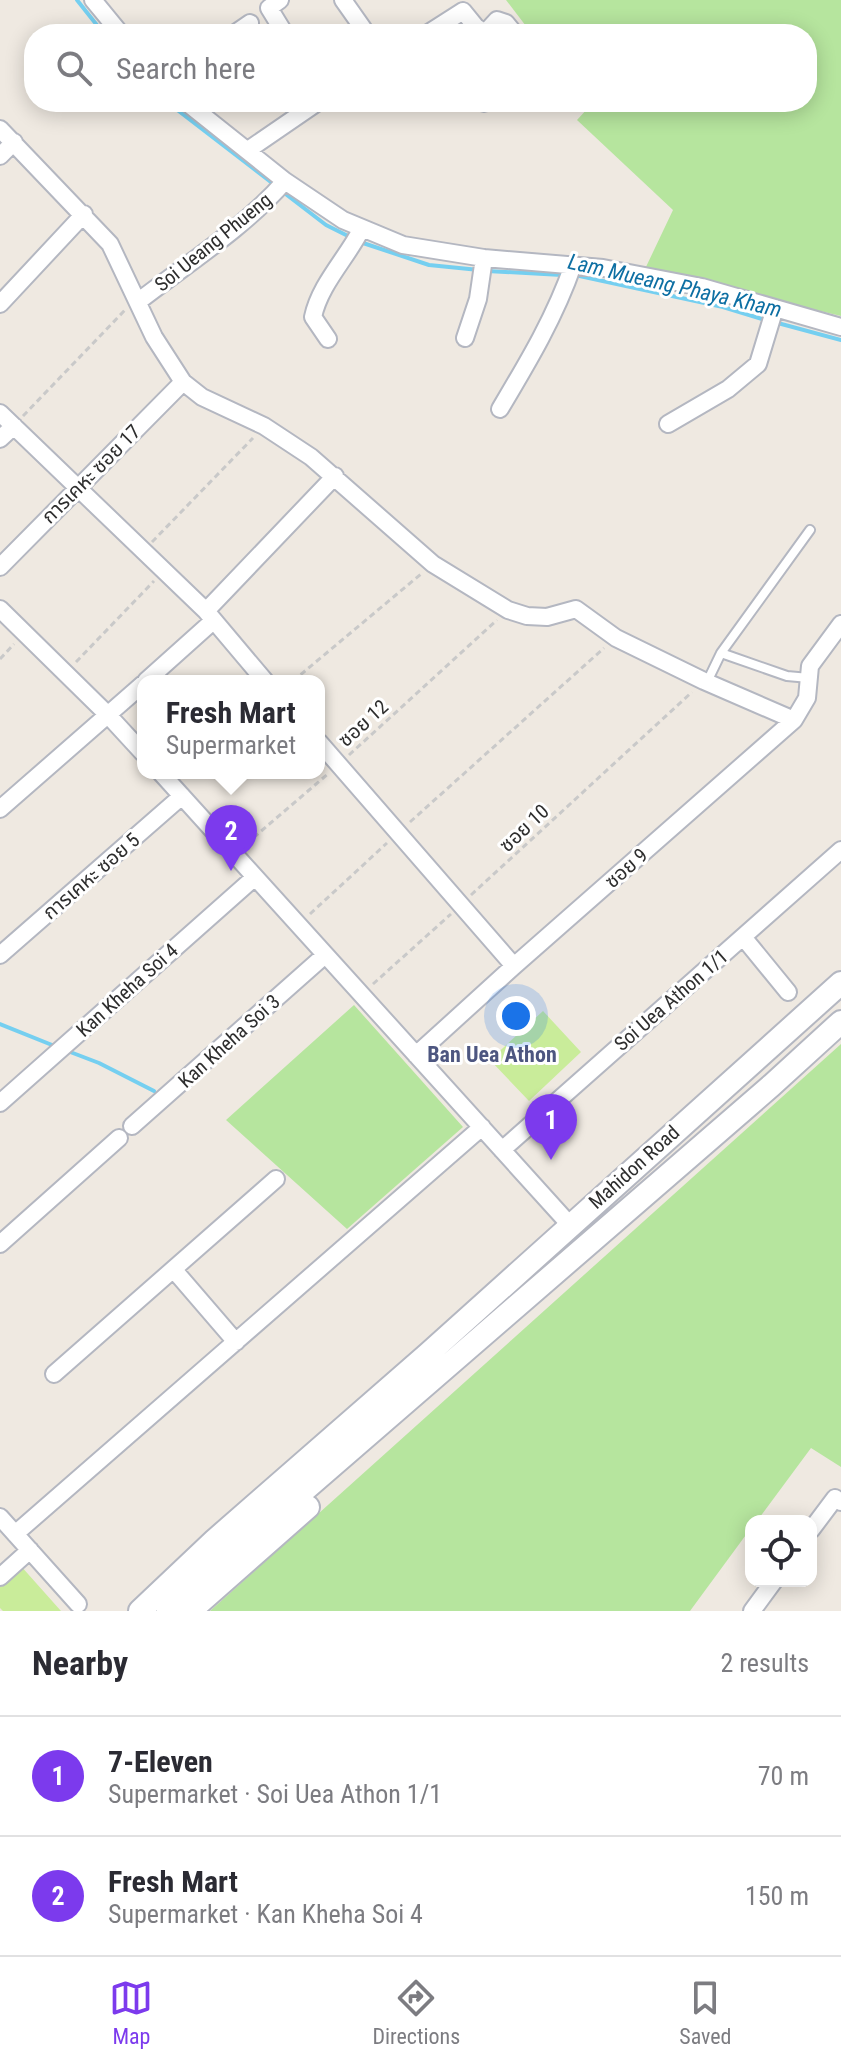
<!DOCTYPE html>
<html lang="en">
<head>
<meta charset="utf-8">
<style>
	:root { --surface:#fff; --page:#f2f2f3; --text:#2b2b33; --muted:#7c7c81; --line:#e1e1e2; --accent:#7c3aed }
	body { margin:0; font-family:"Roboto Condensed","Noto Sans Thai",sans-serif; background:var(--page); color:var(--text) }
	.controls { position:absolute; right:24px; bottom:24px; display:grid; overflow:hidden; border-radius:16px; box-shadow:0 4px 20px #0003 }
	.controls button { width:72px; height:72px; display:grid; place-items:center; padding:0; border:0; border-bottom:2px solid var(--line); background:var(--surface); color:var(--text); font:40px sans-serif }
	.you { position:absolute; left:516px; top:1016px; width:28px; height:28px; margin:-20px; border:6px solid #fff; border-radius:50%; background:#1a73e8; box-shadow:0 0 0 12px #1a73e833 }
	.badge { display:grid; place-items:center; width:52px; height:52px; border-radius:50%; background:var(--accent); color:#fff; font-size:26px; font-weight:700 }
	.pin { position:absolute; translate:-50% -66px; filter:drop-shadow(0 2px 4px #0008) }
	.pin::after { content:''; position:absolute; top:42px; width:28px; height:24px; background:inherit; clip-path:polygon(0 0,100% 0,50% 100%) }
	.popup { position:absolute; left:137px; top:675px; width:188px; height:104px; box-sizing:border-box; display:grid; place-content:center; border-radius:16px; background:var(--surface); filter:drop-shadow(0 2px 6px #0005); font-size:26px; white-space:nowrap; color:var(--muted) }
	.popup b { font-size:30px; color:var(--text) }
	.popup::after { content:''; position:absolute; left:50%; top:100%; margin-left:-16px; border:16px solid transparent; border-top-color:var(--surface) }
	.list { margin:0; padding:0; list-style:none }
	h2 { display:flex; justify-content:space-between; align-items:center; height:104px; margin:0; padding:0 32px; font-size:34px }
	h2 small { font-size:26px; font-weight:400; color:var(--muted) }
	.list li { display:grid; grid-template-columns:52px 1fr auto; gap:24px; align-items:center; box-sizing:border-box; height:120px; padding:0 32px; border-top:2px solid var(--line) }
	.list b { display:block; font-size:30px; white-space:nowrap }
	.list p { margin:0; font-size:26px; white-space:nowrap; color:var(--muted) }
	.list em { font-size:26px; font-style:normal; color:var(--muted) }
	.icon { flex:none; width:44px; height:44px; fill:none; stroke:currentColor; stroke-width:2; stroke-linecap:round; stroke-linejoin:round }
	.map { position:relative; flex:none; width:841px; height:1611px; overflow:hidden }
	.search { position:absolute; background:var(--surface); box-shadow:0 4px 20px #0003; left:24px; right:24px; top:24px; height:88px; display:flex; align-items:center; gap:20px; box-sizing:border-box; padding:0 28px; border-radius:32px; color:var(--muted); font-size:30px }
	.sheet { height:344px; background:var(--surface) }
	nav { display:flex; justify-content:space-around; align-items:center; box-sizing:border-box; height:112px; border-top:2px solid var(--line); background:var(--surface); font-size:22px; color:var(--muted) }
	nav a { display:grid; justify-items:center; gap:4px }
	nav .on { color:var(--accent) }
	.map>svg:first-child { display:block }
	.green { fill:#b6e59e }
	.pitch { fill:#c9ec9a }
	.lines { fill:none; stroke-linecap:round; stroke-linejoin:round }
	.stream { stroke:#75cff0; stroke-width:4 }
	.lane-casing { stroke:#b4b7c1; stroke-width:12 }
	.street-casing { stroke:#b4b7c1; stroke-width:20 }
	.secondary-casing { stroke:#b4b7c1; stroke-width:26 }
	.path { stroke:#c9c9c9; stroke-width:3; stroke-dasharray:6 4; stroke-linecap:butt }
	.lane { stroke:#fff; stroke-width:8 }
	.street { stroke:#fff; stroke-width:16 }
	.secondary { stroke:#fff; stroke-width:22 }
	.labels { text-anchor:middle; stroke-width:6; stroke-linejoin:round; paint-order:stroke }
	.street-label { font-size:20px; fill:#2e2e2e; stroke:#fff }
	.water-label { font-size:22px; font-style:italic; fill:#0d6fa3; stroke:#fff }
	.neighbourhood-label { font-size:22px; font-weight:bold; fill:#4d5680; stroke:#fff }
</style>
</head>
<body>
<div class="map">
<svg width="841" height="1611" viewBox="0 0 841 1611">
	<rect width="100%" height="100%" fill="#efe9e1"/>
	<path class="green" d="M506,0H841V316L645,269L673,210L577,120L588,108L583,102H807V34H532Z
		M354,1005L463,1127L347,1229L226,1120Z
		M841,1044V1467L811,1448L757,1521H751V1528L690,1611H210Z"/>
	<path class="pitch" d="M543,1011L581,1052L529,1101L490,1060Z
		M20,1565L61,1611H3L0,1608V1583Z"/>
	<g class="lines">
		<path class="stream" d="M77,0L104,34
			M167,102L276,186
			M283,192L326,225L352,238
			M360,242L429,265L479,270
			M487,271L562,275
			M575,275L723,307L765,320
			M774,322L841,340
			M0,1024L57,1047
			M65,1050L99,1063L154,1091"/>
		<defs>
			<path id="lane" d="M809,678L787,676L721,653L810,530
				M707,682L721,653"/>
			<path id="street" d="M93,0L121,34
				M280,0L269,8L285,34
				M343,0L367,34
				M234,34L250,23
				M427,34L463,11L476,27L485,33L497,20L506,23L515,34
				M186,102L285,181L343,220L403,245L484,258L603,268L702,287L841,327
				M483,102L484,103
				M0,129L110,244L154,337L183,382L202,397L264,426L311,457L433,564L508,610L527,616L547,617L576,609L616,638L704,681L794,720
				M248,150L318,102
				M0,156L14,142
				M139,301C188,263 244,228 285,181
				M0,304L84,214
				M465,338L478,299L484,258
				M328,339L313,317C320,284 347,258 362,228
				M500,409C528,362 555,317 573,265
				M0,413L206,611L265,681
				M668,424L728,389L758,364L775,308
				M0,439L14,426
				M0,567L183,382
				M0,609L108,715L143,753
				M206,611L335,476
				M146,681L213,621
				M319,742L514,966
				M161,773L570,1225
				M0,809L143,684
				M743,937L788,992
				M0,955L182,796
				M416,1055L514,966L794,720L807,698L810,666L841,624
				M0,1103L255,877
				M132,1126L325,955
				M502,1150L841,850
				M0,1244L119,1138
				M174,1270L236,1342
				M54,1374L276,1179
				M0,1517L78,1604
				M811,1530L835,1498L841,1502
				M15,1534L482,1127
				M0,1577L30,1550
				M752,1611L774,1581"/>
			<path id="secondary" d="M140,1611L215,1540L428,1354L841,983
				M168,1611L227,1557L772,1085L841,1022
				M190,1611L308,1507"/>
		</defs>
		<use href="#lane" class="lane-casing"/>
		<use href="#street" class="street-casing"/>
		<use href="#secondary" class="secondary-casing"/>
		<path class="path" d="M23,416L126,309
			M152,542L253,438
			M0,659L14,644
			M76,662L154,581
			M293,681L421,574
			M349,755L497,620
			M410,822L604,648
			M246,844L329,773
			M471,895L692,692
			M310,914L387,843
			M373,984L451,914"/>
		<use href="#lane" class="lane"/>
		<use href="#street" class="street"/>
		<use href="#secondary" class="secondary"/>
	</g>
	<g class="labels">
		<g class="street-label">
			<text transform="translate(213 242) rotate(-39)" y="7">Soi Ueang Phueng</text>
			<text transform="translate(91 474) rotate(-45)" y="7">การเคหะ ซอย 17</text>
			<text transform="translate(363 723) rotate(-42)" y="7">ซอย 12</text>
			<text transform="translate(524 828) rotate(-43)" y="7">ซอย 10</text>
			<text transform="translate(626 868) rotate(-41)" y="7">ซอย 9</text>
			<text transform="translate(91 876) rotate(-41)" y="7">การเคหะ ซอย 5</text>
			<text transform="translate(127 990) rotate(-42)" y="7">Kan Kheha Soi 4</text>
			<text transform="translate(671 1000) rotate(-41)" y="7">Soi Uea Athon 1/1</text>
			<text transform="translate(229 1041) rotate(-42)" y="7">Kan Kheha Soi 3</text>
			<text transform="translate(634 1167) rotate(-42)" y="7">Mahidon Road</text>
		</g>
		<g class="water-label">
			<text transform="translate(675 285) rotate(13)" y="8">Lam Mueang Phaya Kham</text>
		</g>
		<g class="neighbourhood-label">
			<text x="492" y="1062">Ban Uea Athon</text>
		</g>
	</g>
</svg>
<div class="controls">
<button><svg class="icon" aria-label="locate" viewBox="0 0 24 24"><circle cx="12" cy="12" r="6"/><path d="M12 2v4M12 18v4M2 12h4M18 12h4"/></svg></button>
</div>
<div class="you"></div>
<div class="pin badge" style="left:551px;top:1160px">1</div>
<div class="pin badge" style="left:231px;top:871px">2</div>
<div class="popup"><b>Fresh Mart</b>Supermarket</div>
<div class="search"><svg class="icon" aria-label="search" viewBox="0 0 24 24"><circle cx="10" cy="10" r="6"/><path d="M15 15l6 6"/></svg>Search here</div>
</div>
<section class="sheet">
<h2>Nearby<small>2 results</small></h2>
<ul class="list">
<li><span class="badge">1</span><div><b>7-Eleven</b><p>Supermarket · Soi Uea Athon 1/1</p></div><em>70 m</em></li>
<li><span class="badge">2</span><div><b>Fresh Mart</b><p>Supermarket · Kan Kheha Soi 4</p></div><em>150 m</em></li>
</ul>
</section>
<nav>
<a class="on"><svg class="icon" aria-label="map" viewBox="0 0 24 24"><path d="M3 6l6-2 6 2 6-2v14l-6 2-6-2-6 2zM9 4v14M15 6v14"/></svg>Map</a>
<a><svg class="icon" aria-label="directions" viewBox="0 0 24 24"><path d="M12 3l9 9-9 9-9-9zM9 14v-3h6M13 9l2 2-2 2"/></svg>Directions</a>
<a><svg class="icon" aria-label="saved" viewBox="0 0 24 24"><path d="M7 4h10v16l-5-4-5 4z"/></svg>Saved</a>
</nav>
</body>
</html>
